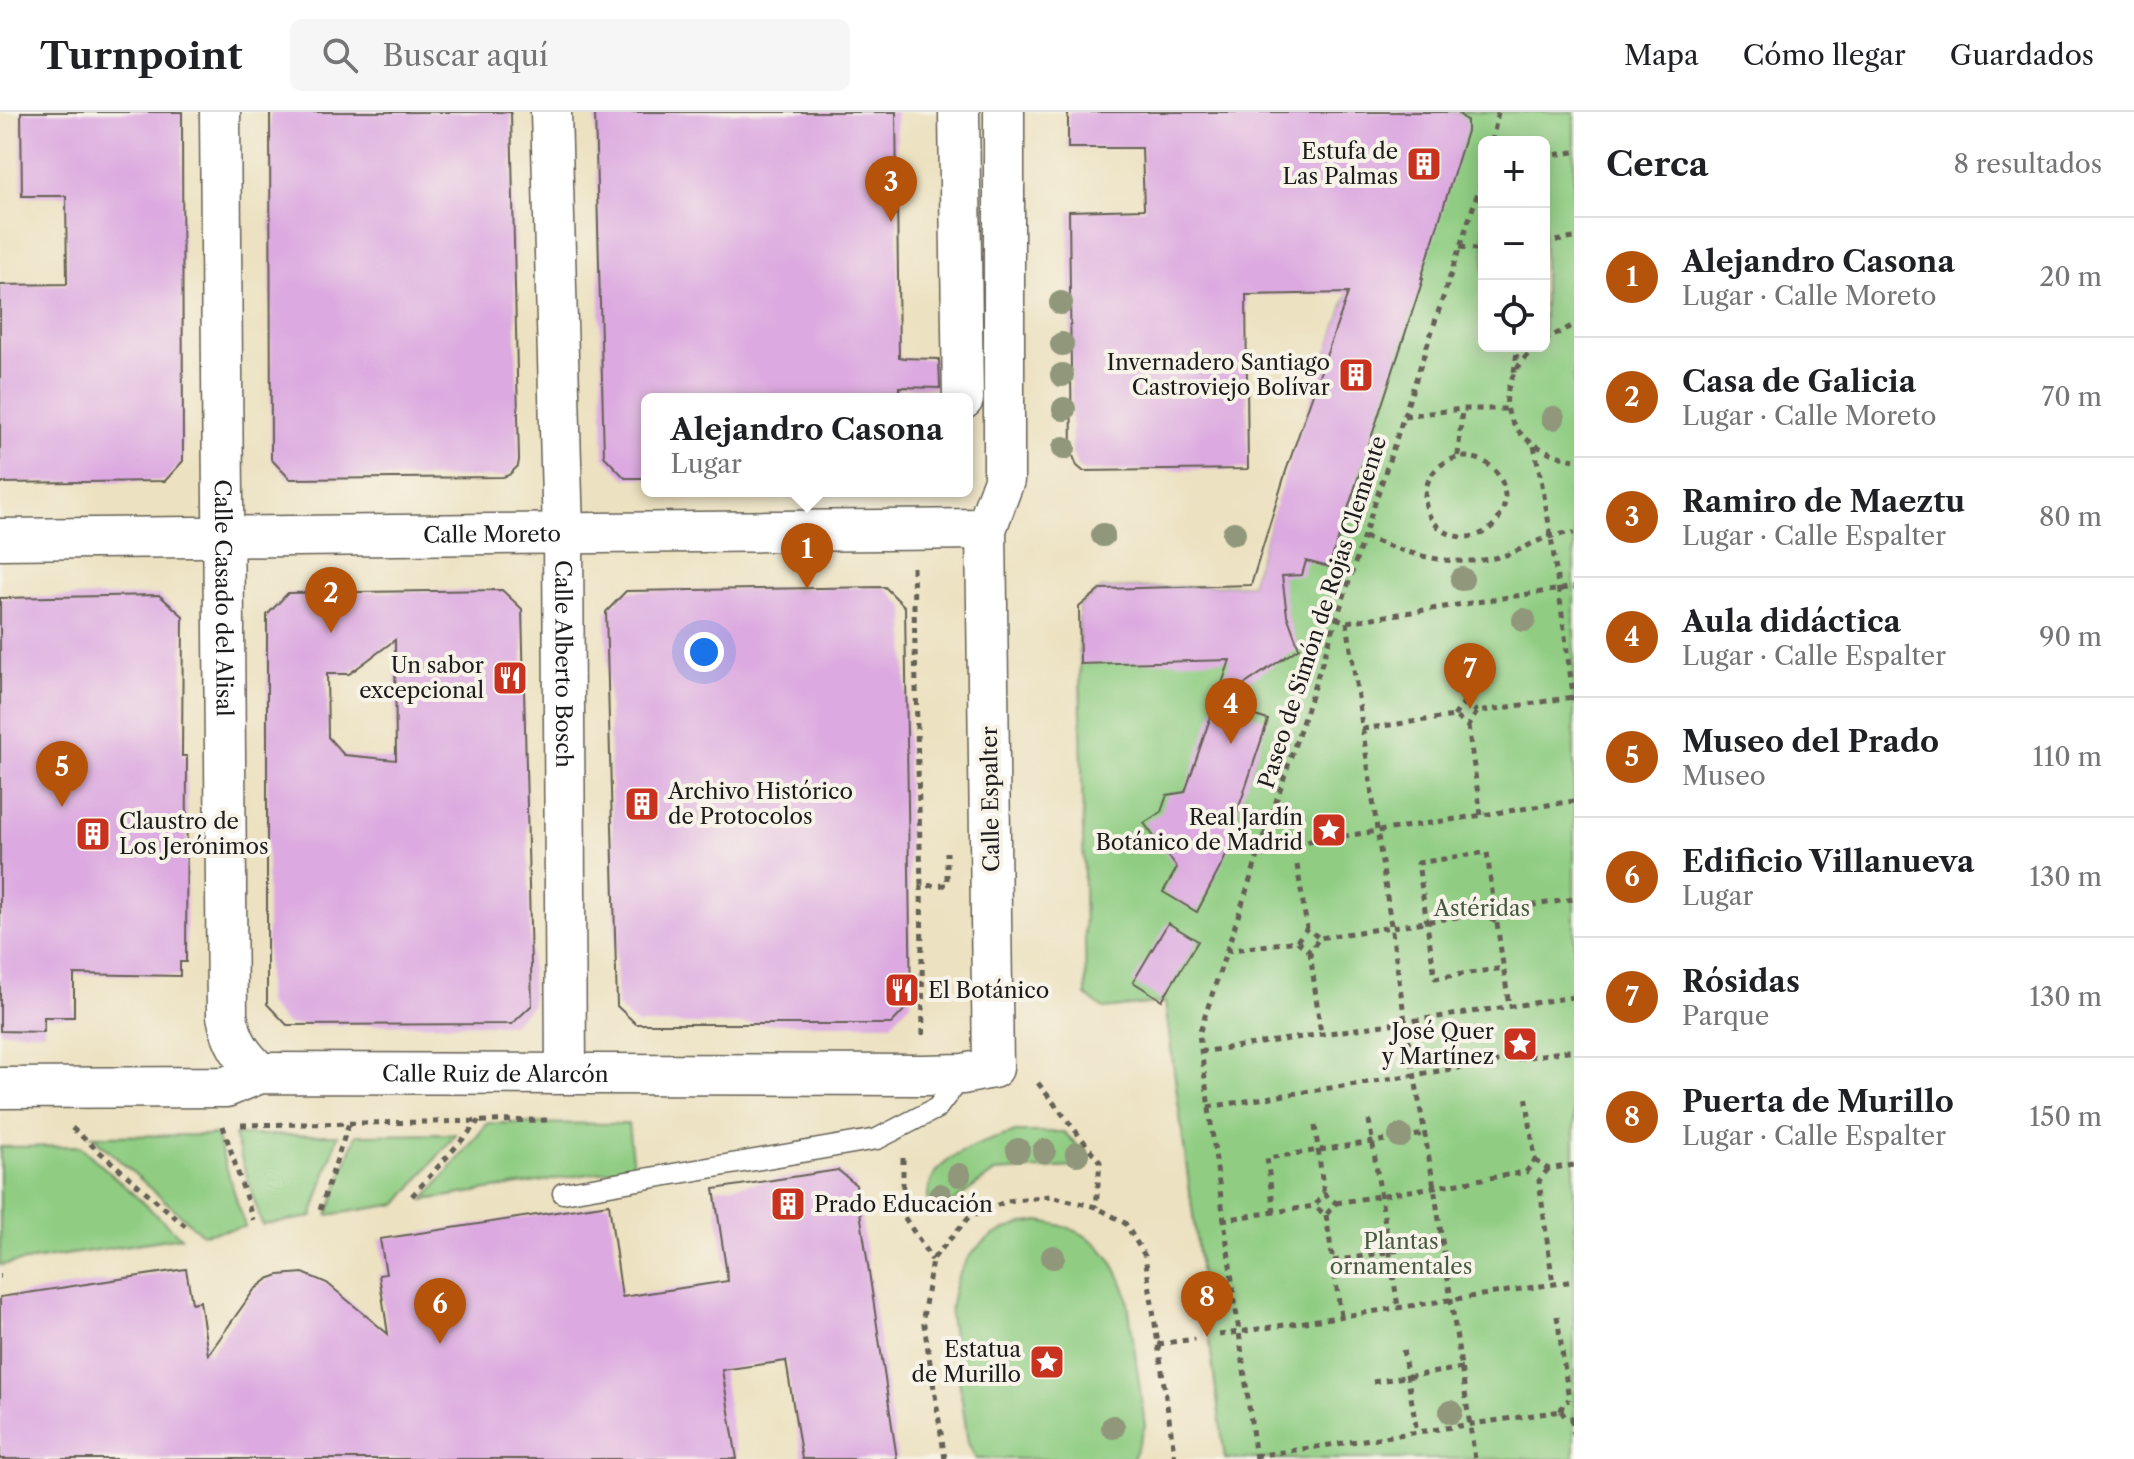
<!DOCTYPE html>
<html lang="es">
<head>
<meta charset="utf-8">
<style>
	:root { --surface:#fff; --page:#f6f6f6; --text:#202124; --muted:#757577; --line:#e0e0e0; --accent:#b45309 }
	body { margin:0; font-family:"Libre Caslon Text",serif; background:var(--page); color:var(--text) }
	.controls { position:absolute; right:24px; top:24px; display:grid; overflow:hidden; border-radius:12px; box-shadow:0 4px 20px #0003 }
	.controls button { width:72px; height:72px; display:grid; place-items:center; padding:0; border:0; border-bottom:2px solid var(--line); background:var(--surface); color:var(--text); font:40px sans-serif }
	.you { position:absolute; left:704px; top:540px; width:28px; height:28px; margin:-20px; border:6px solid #fff; border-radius:50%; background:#1a73e8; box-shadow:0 0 0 12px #1a73e833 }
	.badge { display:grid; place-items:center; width:52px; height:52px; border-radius:50%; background:var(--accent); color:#fff; font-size:26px; font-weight:700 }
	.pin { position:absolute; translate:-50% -66px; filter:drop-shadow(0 2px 4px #0008) }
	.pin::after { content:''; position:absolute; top:42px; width:28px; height:24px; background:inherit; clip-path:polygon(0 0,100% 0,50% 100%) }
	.popup { position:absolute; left:641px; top:281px; width:332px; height:104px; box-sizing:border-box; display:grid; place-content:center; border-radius:12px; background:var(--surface); filter:drop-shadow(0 2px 6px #0005); font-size:26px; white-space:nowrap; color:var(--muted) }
	.popup b { font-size:30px; color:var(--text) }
	.popup::after { content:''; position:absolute; left:50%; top:100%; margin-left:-16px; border:16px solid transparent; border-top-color:var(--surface) }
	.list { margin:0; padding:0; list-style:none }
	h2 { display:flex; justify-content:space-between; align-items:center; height:104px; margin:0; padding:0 32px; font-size:34px }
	h2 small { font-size:26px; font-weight:400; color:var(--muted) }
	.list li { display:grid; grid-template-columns:52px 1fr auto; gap:24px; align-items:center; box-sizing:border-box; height:120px; padding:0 32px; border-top:2px solid var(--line) }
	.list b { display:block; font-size:30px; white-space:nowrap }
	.list p { margin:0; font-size:26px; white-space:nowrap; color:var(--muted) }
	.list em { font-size:26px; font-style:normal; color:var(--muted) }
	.icon { flex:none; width:44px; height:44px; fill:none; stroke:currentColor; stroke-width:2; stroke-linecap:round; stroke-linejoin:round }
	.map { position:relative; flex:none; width:1574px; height:1347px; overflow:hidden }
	header { display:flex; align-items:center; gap:48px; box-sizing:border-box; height:112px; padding:0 40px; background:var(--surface); border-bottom:2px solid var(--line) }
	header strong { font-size:38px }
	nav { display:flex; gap:44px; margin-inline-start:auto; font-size:28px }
	.search { width:560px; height:72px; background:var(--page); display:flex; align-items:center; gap:20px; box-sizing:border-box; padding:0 28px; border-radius:12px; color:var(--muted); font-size:30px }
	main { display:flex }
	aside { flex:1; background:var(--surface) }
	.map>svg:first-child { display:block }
	.green { fill:#90cd83; stroke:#567450; stroke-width:2; fill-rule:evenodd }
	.building { fill:#dca9e0; fill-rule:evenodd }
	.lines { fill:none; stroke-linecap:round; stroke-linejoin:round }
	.lane-casing { stroke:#656155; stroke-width:23 }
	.street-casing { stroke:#656155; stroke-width:43 }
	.path { stroke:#656155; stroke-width:5; stroke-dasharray:6 6; stroke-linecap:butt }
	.lane { stroke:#fff; stroke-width:20 }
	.street { stroke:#fff; stroke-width:40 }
	.tree { fill:#90977a }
	.labels { text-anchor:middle; stroke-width:8; stroke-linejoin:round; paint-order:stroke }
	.poi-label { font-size:22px; fill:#1c1c1c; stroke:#f7f3e8; text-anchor:end }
	.street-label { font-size:22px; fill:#1c1c1c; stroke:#f7f3e8 }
	.park-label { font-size:22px; fill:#455a40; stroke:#f7f3e8 }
</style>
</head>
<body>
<header>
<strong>Turnpoint</strong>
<div class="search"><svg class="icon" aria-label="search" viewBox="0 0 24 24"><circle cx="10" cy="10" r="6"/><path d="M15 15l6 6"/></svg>Buscar aquí</div>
<nav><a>Mapa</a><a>Cómo llegar</a><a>Guardados</a></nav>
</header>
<main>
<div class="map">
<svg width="1574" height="1347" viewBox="0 0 1574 1347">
	<rect width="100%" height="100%" fill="#f7f3e8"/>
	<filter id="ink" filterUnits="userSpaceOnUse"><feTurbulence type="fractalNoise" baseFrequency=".0125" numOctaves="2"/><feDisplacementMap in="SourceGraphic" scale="16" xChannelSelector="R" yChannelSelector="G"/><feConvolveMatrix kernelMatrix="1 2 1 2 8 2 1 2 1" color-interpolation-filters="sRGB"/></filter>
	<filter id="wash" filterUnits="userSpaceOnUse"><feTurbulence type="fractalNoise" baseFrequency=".006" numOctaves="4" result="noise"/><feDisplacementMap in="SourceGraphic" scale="32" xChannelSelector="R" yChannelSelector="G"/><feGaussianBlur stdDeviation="1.8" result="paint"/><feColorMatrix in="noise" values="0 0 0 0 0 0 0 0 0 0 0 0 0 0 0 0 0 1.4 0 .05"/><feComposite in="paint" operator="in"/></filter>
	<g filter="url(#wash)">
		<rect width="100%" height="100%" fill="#ece1c0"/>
		<path class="green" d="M1408,0H1574V1347H1225L1165,890L1104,897L1086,884L1079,495L1101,477L1251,473C1301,314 1358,158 1408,0ZM1484,30H1544V234H1484Z
			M488,1011L628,1012L633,1055L424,1088Z
			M1016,1020H1064L1084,1040L1074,1055L995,1060L947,1094L928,1091C924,1045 981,1031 1016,1020Z
			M456,1022L398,1092L328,1103L356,1023Z
			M216,1023L245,1115L202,1122L92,1024Z
			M234,1023H338L312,1105L262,1113Z
			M80,1034L181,1125L0,1153V1035Z
			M1039,1109C1087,1116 1112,1136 1127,1183L1145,1314L1133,1347H976L968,1331L950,1203C954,1147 983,1116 1039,1109Z"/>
		<g id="blocks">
			<path class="building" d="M21,0H182L183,349L165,369L0,371V173L67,172L66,84H22Z
				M270,0H511L519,348L518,354L509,363L503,365L290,367L271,347Z
				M595,0H896L899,246L939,247L940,276L899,275V287H647V366H625L604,344Z
				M1068,0H1457L1467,9V19L1421,167H1423L1329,455L1306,449L1302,463L1282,464L1287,503L1299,536L1215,592L1230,548L1080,552L1079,495L1101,477L1251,473L1286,359L1348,181L1246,183L1248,357L1083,359L1077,354L1072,341L1069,99L1144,97L1142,36H1068Z
				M885,475L905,495L911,891L891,912H636L617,894L606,500L626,479Z
				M502,478L522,497L532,893L512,912L287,913L267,892V503L288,481ZM395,528L396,648L344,643L328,625L327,562H349Z
				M159,483L183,504L182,644H187L186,850H180V864L74,862V905H44V920L0,919V486Z
				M1215,592L1268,608L1236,704L1238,713L1223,750L1197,800L1163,780L1177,756L1144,711L1161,700L1167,683L1185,680Z
				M1168,811L1198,829L1162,888L1133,870Z
				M838,1058L856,1073L897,1347H802L786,1249L722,1258L737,1347H0V1185L186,1157L192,1191L200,1189L208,1243L254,1178L268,1167L279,1163L303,1161L327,1171L388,1222L379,1163L386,1162L380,1127L609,1092L622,1185L728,1169L714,1077Z"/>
		</g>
	</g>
	<g filter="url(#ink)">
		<use href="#blocks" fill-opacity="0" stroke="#656155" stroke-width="2"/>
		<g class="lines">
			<defs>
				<path id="lane" d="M563,1081L877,1027L937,996L962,963"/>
				<g id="street">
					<path id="s1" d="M220,0L227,904C232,930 241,943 260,961"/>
					<path id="s2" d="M551,0L563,421L566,961"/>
					<path d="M959,0L963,287"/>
					<path id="s3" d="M0,427L986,417"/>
					<path id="s4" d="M0,976L226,975L260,961L924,963L963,962L993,956L986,417L1004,368V0"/>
				</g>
			</defs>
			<use href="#lane" class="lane-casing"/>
			<use href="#street" class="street-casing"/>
			<path class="path" d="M1492,30L1498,0
				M1544,44L1574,40
				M1544,131L1574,126
				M1460,135L1484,138
				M1544,228L1574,213
				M1536,234C1482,285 1507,333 1574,348
				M1514,260L1518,234
				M1404,304L1462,297H1506
				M1534,334C1553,418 1561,503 1574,588
				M1458,344L1462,297
				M1425 385a40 40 0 1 1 80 0a40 40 0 1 1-80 0Z
				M1364,425C1408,441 1450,457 1498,445C1528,438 1539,422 1574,421
				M913,455L921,774
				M1336,506L1347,510L1574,475
				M1347,510L1405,909L1434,1075L1475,1347
				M1465,589L1477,600
				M1454,604L1465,589L1460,557
				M1468,614L1481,703
				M1362,617L1454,604L1468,614L1477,600L1573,585
				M1260,737L1574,689
				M1297,753L1307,816
				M1493,787L1507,797L1497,811L1484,801L1493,787L1487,740L1418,751L1435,866L1504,856
				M1507,797L1574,787
				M1497,811L1509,894
				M1297,829L1307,816L1319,826
				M1226,839L1297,829L1310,840L1319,826L1484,801
				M1310,840L1321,922
				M923,923L921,774L947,773V740
				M1200,940L1574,885
				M1038,971L1100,1050L1096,1095
				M1208,995L1574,938
				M1369,1008L1398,1195
				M241,1013L551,1008
				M223,1014L253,1108
				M1315,1014L1324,1082
				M72,1016L190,1118
				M903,1046V1103L932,1148
				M1535,1048L1548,1057L1574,1053
				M1548,1057L1539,1069L1553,1172
				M412,1084L479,1009
				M1336,1091L1526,1060L1535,1048L1526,982
				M320,1098L349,1011
				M1274,1100L1267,1046L1425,1022
				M1326,1103L1341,1204
				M1222,1108L1314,1094L1324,1082L1336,1091L1326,1103L1314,1094
				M1333,1149L1443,1131
				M0,1164H1
				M1557,1204L1569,1288
				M1219,1223L1574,1169
				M1158,1232L1195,1227
				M1403,1238L1417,1320
				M1373,1270L1462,1256
				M1561,1299L1566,1306H1574
				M1561,1299L1563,1291L1569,1288
				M1572,1307L1574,1324
				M1255,1344L1561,1299
				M945,1347L923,1206L932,1148L968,1106L1007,1089L1050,1084L1096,1095L1125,1111L1145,1144L1175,1347
				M1256,1347L1199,922L1484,62"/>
			<use href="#lane" class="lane"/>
			<use href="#street" class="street"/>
		</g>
		<g class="tree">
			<circle cx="1061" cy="191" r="12"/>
			<circle cx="1062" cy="232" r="12"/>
			<circle cx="1062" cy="263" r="12"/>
			<circle cx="1064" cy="297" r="12"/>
			<circle cx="1553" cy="306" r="12"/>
			<circle cx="1064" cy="336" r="12"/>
			<circle cx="1234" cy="421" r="12"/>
			<circle cx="1103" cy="423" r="12"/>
			<circle cx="1462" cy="467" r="12"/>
			<circle cx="1524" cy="508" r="12"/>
			<circle cx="1400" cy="1024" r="12"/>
			<circle cx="1018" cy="1038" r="12"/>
			<circle cx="1044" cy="1039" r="12"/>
			<circle cx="1077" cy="1042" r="12"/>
			<circle cx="959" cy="1063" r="12"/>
			<circle cx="940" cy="1083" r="12"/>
			<circle cx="1053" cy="1145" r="12"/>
			<circle cx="1451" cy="1300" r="12"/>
			<circle cx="1113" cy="1315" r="12"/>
		</g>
	</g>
	<defs>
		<symbol id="building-square" viewBox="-11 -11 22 22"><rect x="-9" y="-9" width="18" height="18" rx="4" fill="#c8321e" stroke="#f7f3e8"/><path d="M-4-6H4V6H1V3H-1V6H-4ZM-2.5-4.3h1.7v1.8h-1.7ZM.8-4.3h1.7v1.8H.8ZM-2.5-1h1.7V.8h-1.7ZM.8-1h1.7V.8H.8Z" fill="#fff"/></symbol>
		<symbol id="restaurant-square" viewBox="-11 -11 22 22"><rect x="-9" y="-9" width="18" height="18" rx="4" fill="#c8321e" stroke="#f7f3e8"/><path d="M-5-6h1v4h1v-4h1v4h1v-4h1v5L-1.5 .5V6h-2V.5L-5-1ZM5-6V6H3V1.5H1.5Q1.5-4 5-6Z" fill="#fff"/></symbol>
		<symbol id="sight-square" viewBox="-11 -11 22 22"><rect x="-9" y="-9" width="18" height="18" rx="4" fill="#c8321e" stroke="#f7f3e8"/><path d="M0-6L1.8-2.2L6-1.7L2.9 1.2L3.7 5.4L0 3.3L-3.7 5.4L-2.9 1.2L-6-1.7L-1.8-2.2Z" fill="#fff"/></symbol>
	</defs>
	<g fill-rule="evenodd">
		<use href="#building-square" x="1404" y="32" width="40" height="40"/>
		<use href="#building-square" x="1336" y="243" width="40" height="40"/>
		<use href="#restaurant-square" x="490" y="546" width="40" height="40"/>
		<use href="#building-square" x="622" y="672" width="40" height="40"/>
		<use href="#sight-square" x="1309" y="698" width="40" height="40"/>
		<use href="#building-square" x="73" y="702" width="40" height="40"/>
		<use href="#restaurant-square" x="882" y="858" width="40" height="40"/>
		<use href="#sight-square" x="1500" y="912" width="40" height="40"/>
		<use href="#building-square" x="768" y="1072" width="40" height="40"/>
		<use href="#sight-square" x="1027" y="1230" width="40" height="40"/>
	</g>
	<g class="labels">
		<g class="poi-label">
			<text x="1398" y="47">Estufa de<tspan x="1398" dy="25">Las Palmas</tspan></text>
			<text x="1330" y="258">Invernadero Santiago<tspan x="1330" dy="25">Castroviejo Bolívar</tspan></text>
			<text x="484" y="561">Un sabor<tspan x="484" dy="25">excepcional</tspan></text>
			<text x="668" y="687" text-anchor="start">Archivo Histórico<tspan x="668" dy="25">de Protocolos</tspan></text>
			<text x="1303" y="713">Real Jardín<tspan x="1303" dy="25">Botánico de Madrid</tspan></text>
			<text x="119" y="717" text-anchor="start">Claustro de<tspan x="119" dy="25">Los Jerónimos</tspan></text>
			<text x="928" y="886" text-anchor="start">El Botánico</text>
			<text x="1494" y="927">José Quer<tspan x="1494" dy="25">y Martínez</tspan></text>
			<text x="814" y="1100" text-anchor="start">Prado Educación</text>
			<text x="1021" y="1245">Estatua<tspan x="1021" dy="25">de Murillo</tspan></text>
		</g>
		<g class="street-label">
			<text dy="8" stroke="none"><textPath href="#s3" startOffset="492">Calle Moreto</textPath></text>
			<text dy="8" stroke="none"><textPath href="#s1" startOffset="486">Calle Casado del Alisal</textPath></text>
			<text transform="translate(1322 500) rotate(-72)" y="8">Paseo de Simón de Rojas Clemente</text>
			<text dy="8" stroke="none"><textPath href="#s2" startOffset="552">Calle Alberto Bosch</textPath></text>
			<text transform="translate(990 687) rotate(-91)" y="8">Calle Espalter</text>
			<text dy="8" stroke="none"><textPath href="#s4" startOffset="498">Calle Ruiz de Alarcón</textPath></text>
		</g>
		<g class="park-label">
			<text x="1482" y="804">Astéridas</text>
			<text x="1401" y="1137">Plantas<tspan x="1401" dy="25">ornamentales</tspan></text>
		</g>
	</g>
</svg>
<div class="controls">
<button>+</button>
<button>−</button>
<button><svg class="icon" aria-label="locate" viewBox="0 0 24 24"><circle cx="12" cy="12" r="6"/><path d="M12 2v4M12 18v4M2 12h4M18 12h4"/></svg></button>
</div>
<div class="you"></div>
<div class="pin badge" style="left:807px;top:477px">1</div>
<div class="popup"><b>Alejandro Casona</b>Lugar</div>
<div class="pin badge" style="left:331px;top:521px">2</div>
<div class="pin badge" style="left:891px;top:110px">3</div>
<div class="pin badge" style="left:1231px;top:632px">4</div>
<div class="pin badge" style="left:62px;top:695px">5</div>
<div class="pin badge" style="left:440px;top:1232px">6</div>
<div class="pin badge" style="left:1470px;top:597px">7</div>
<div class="pin badge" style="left:1207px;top:1225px">8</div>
</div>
<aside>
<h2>Cerca<small>8 resultados</small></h2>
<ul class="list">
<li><span class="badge">1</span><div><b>Alejandro Casona</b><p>Lugar · Calle Moreto</p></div><em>20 m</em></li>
<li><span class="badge">2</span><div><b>Casa de Galicia</b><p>Lugar · Calle Moreto</p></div><em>70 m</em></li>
<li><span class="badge">3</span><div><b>Ramiro de Maeztu</b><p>Lugar · Calle Espalter</p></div><em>80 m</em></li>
<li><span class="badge">4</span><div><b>Aula didáctica</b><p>Lugar · Calle Espalter</p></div><em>90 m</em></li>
<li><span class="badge">5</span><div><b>Museo del Prado</b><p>Museo</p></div><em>110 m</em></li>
<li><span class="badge">6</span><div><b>Edificio Villanueva</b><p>Lugar</p></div><em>130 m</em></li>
<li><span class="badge">7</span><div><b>Rósidas</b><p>Parque</p></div><em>130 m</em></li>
<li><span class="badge">8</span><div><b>Puerta de Murillo</b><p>Lugar · Calle Espalter</p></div><em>150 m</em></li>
</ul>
</aside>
</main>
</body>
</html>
